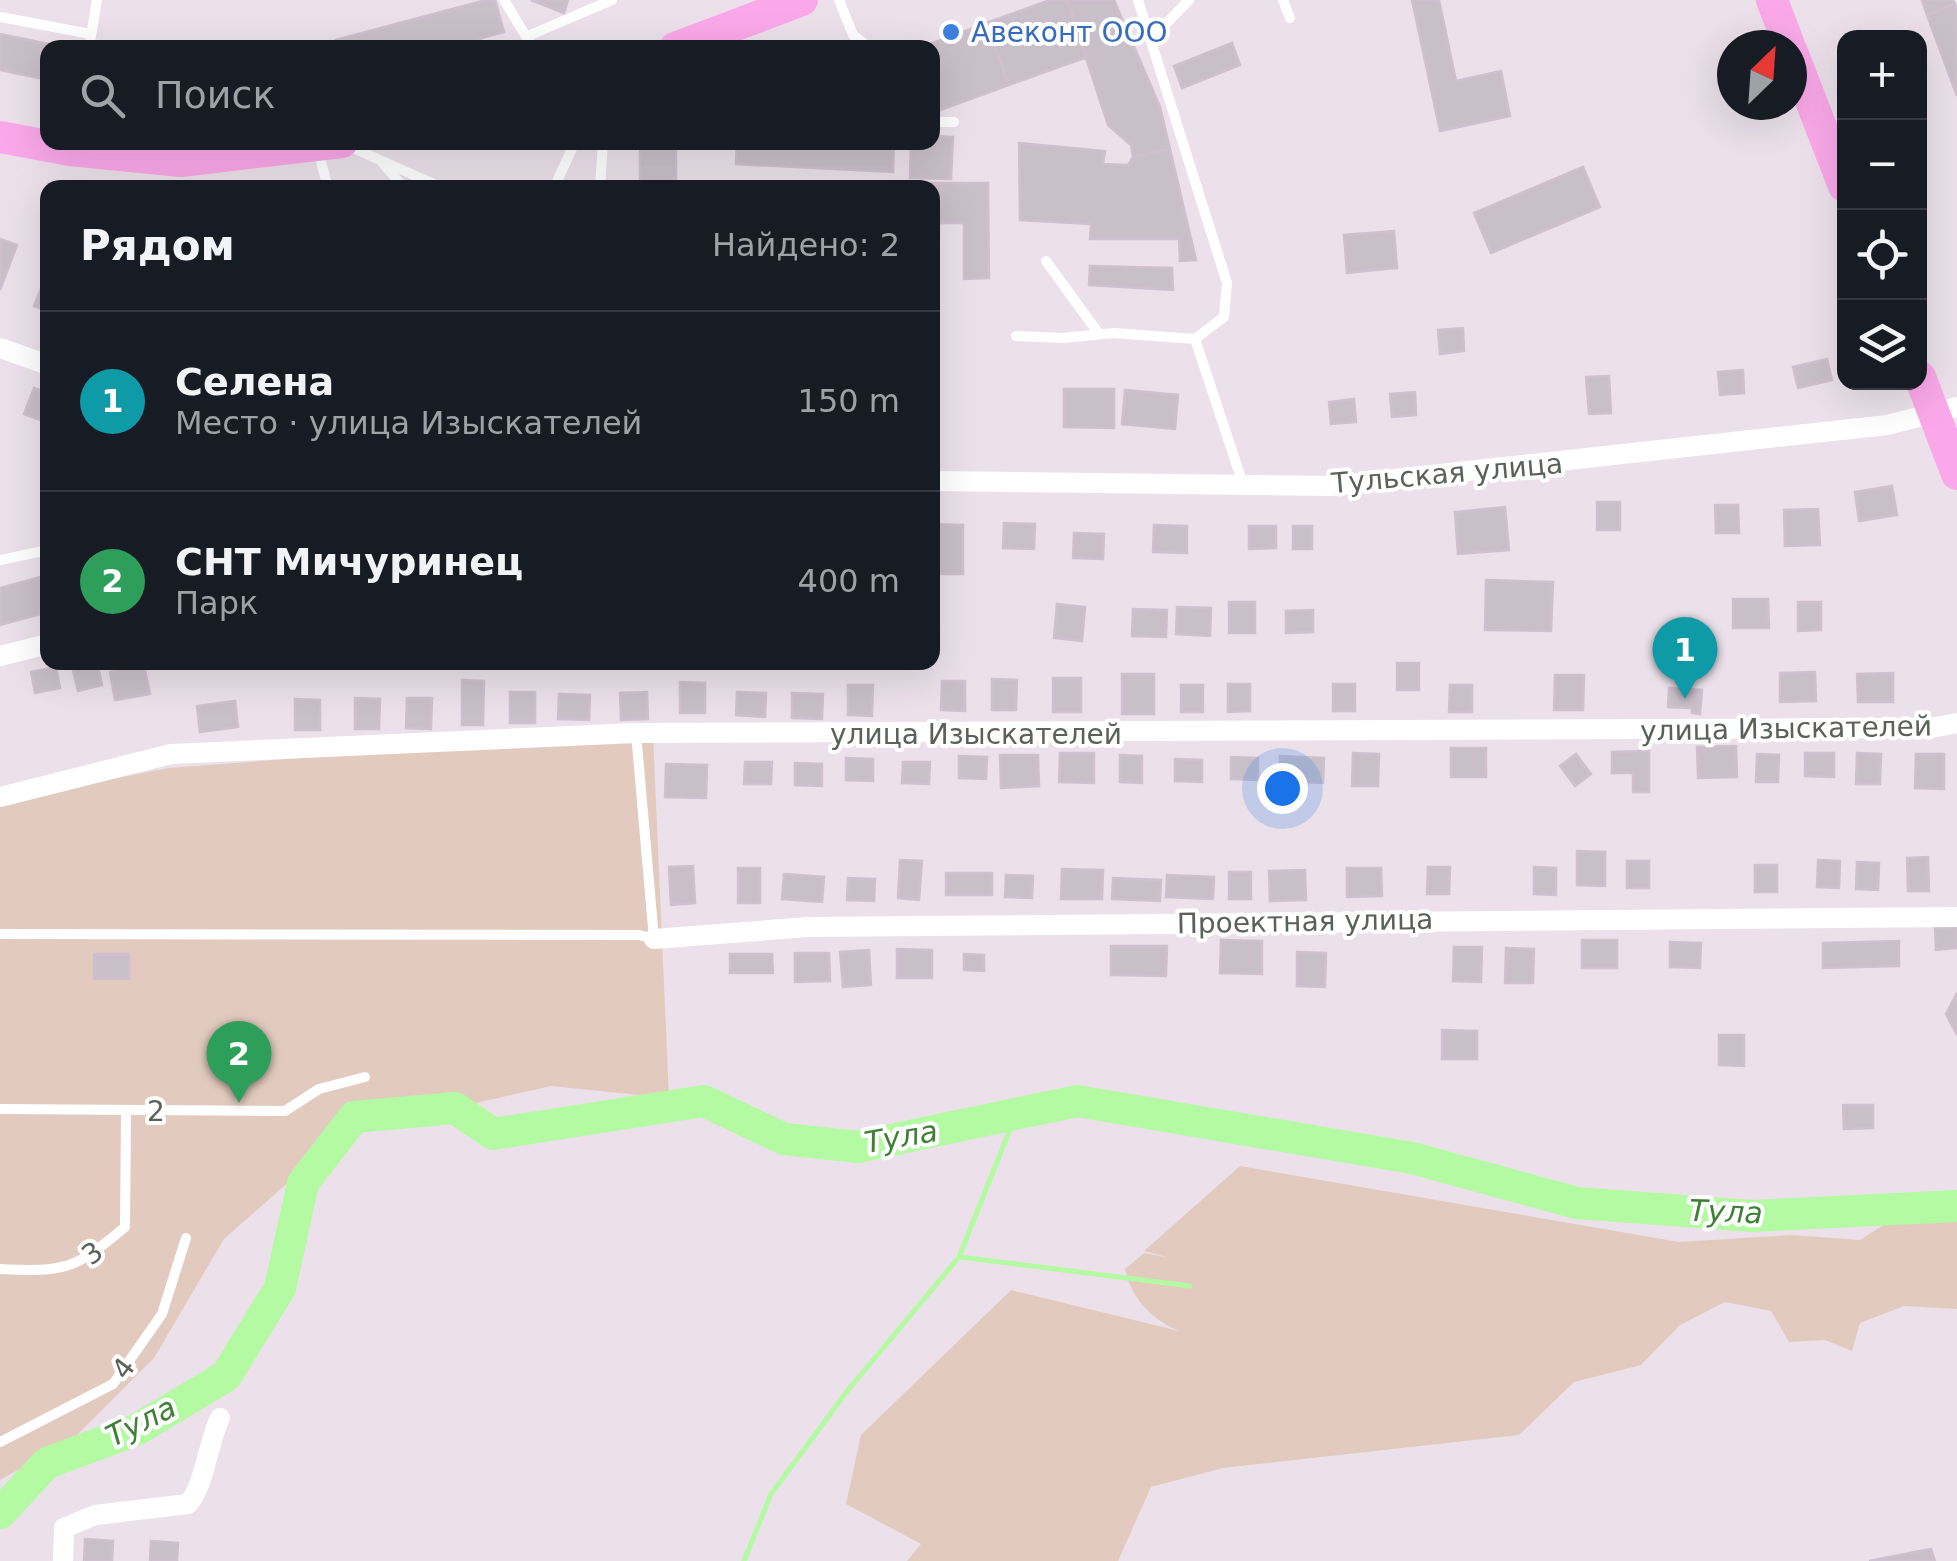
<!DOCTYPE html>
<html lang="ru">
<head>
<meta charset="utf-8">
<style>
	:root { --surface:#171b24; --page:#20242c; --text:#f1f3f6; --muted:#9ea1a6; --line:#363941; --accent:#be9deb }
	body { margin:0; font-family:"DejaVu Sans",sans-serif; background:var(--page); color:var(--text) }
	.controls { position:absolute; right:30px; top:30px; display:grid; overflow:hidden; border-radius:20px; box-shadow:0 10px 40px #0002 }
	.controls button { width:90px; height:90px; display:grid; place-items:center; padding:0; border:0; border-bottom:2px solid var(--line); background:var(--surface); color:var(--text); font:50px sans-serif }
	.compass { position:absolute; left:1717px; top:30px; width:90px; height:90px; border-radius:50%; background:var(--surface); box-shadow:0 10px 40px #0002; rotate:25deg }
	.you { position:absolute; left:1282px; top:788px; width:35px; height:35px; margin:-25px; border:8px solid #fff; border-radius:50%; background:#1a73e8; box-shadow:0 0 0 15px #1a73e833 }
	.badge { display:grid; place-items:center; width:65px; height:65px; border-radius:50%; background:var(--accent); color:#fff; font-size:32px; font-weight:700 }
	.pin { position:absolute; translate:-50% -82px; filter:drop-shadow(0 2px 5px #0008) }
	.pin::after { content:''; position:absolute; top:52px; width:35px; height:30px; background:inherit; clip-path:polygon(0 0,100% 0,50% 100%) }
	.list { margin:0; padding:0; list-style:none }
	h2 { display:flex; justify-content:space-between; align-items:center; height:130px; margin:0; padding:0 40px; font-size:42px }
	h2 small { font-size:32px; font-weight:400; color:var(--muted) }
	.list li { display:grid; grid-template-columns:65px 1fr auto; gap:30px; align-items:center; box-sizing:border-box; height:180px; padding:0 40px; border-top:2px solid var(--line) }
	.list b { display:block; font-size:38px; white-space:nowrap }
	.list p { margin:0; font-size:32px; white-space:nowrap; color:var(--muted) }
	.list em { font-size:32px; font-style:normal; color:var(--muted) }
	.icon { flex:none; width:55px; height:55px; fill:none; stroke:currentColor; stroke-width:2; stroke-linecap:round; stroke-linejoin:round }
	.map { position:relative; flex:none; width:1957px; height:1561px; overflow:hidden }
	.search { position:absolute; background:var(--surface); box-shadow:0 10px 40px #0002; left:40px; top:40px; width:900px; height:110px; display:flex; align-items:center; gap:25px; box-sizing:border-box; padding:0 35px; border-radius:20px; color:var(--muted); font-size:38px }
	.panel { position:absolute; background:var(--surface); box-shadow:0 10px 40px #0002; left:40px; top:180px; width:900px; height:490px; border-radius:20px }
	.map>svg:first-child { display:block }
	.green { fill:#e2cbbe }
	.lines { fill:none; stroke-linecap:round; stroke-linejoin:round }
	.stream { stroke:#b4faa3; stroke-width:5 }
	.river { stroke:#b4faa3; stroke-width:32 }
	.building { fill:#c9bfc9; stroke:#d0c0cf; stroke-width:2.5 }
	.service { stroke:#fff; stroke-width:10 }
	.minor { stroke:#fff; stroke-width:20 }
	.primary { stroke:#faa8e9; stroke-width:32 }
	.shop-dot { fill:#3f7fe0; stroke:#fff; stroke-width:4 }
	.labels { text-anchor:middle; stroke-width:8; stroke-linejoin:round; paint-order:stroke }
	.shop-label { font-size:28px; fill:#366cbe; stroke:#fff; text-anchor:start }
	.street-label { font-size:28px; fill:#5a615a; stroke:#fff }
	.water-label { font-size:30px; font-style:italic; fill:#3e8035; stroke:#fff }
</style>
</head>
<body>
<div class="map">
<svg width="1957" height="1561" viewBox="0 0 1957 1561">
	<rect width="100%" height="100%" fill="#ece1ea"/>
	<path class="green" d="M636,733L653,734L669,1098L551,1086L344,1133L224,1239L154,1358L72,1440L0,1480V801L168,768Z
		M1240,1166L1679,1242L1791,1235L1860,1240L1891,1220L1957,1222V1309L1904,1306L1860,1323L1852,1351L1825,1340L1789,1342L1771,1311L1725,1302L1680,1325L1641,1365L1574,1382L1519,1435L1223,1468L1151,1487L1118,1561H907L921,1544L846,1504L861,1435L1011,1290L1179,1331C1153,1320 1131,1299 1125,1269L1144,1253L1170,1258L1144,1251Z"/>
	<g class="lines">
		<path class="stream" d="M960,1257L1190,1286
			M744,1561L771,1494L848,1390L959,1257L1013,1122L1077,1101"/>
		<path class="river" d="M0,1513L47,1463L136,1430L226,1376L280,1288L303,1183L354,1117L455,1108L493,1134L704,1101L784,1139L858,1147L1077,1101L1412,1158L1577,1203L1752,1216L1957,1206"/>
	</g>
	<path class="building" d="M486,0H495L504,32L447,48H338L336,40Z
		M531,0H568L564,13Z
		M1050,0H1067L1087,57L1009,85L986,23Z
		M1067,0H1114L1160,107L1170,149L1133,157L1131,145L1108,125Z
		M1412,0H1439L1456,81L1501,71L1510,116L1440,131Z
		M1922,0H1953L1955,4L1927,15Z
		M1955,4L1957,10V96L1927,15Z
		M986,23L1009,85L932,113V48H919Z
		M0,34L68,48H48V80L0,70Z
		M1232,43L1240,65L1182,88L1174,66Z
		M932,136L953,137L951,179L910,178L911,142H932Z
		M737,142H894L893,172L736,164Z
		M1019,143L1105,151L1103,164L1128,165L1133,157L1170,149L1196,260L1180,261L1179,239H1090L1091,224L1020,220Z
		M640,148H676V186L640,187Z
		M1583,167L1600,207L1491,253L1474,213Z
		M930,183H988L989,278L964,279V223H932Z
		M1394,231L1397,268L1347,273L1344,235Z
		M0,239L17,245L0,290Z
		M1090,266L1172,268L1173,290L1089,285Z
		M48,271V311L34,306Z
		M1463,328L1464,351L1440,354L1438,330Z
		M1827,359L1832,380L1798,388L1793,367Z
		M1743,370L1744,393L1720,395L1718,372Z
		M1609,376L1611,413L1589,414L1586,377Z
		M34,388L48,393V423L24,414Z
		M1064,389H1114V428L1064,427Z
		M1125,390L1178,395L1175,429L1122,424Z
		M1415,392L1416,415L1392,417L1390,394Z
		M1354,399L1356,422L1331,424L1329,402Z
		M1892,486L1897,515L1859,521L1855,492Z
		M1597,502H1620V530H1597Z
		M1715,505H1738L1739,533H1716Z
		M1505,507L1509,550L1458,554L1455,512Z
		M1818,509L1820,545L1785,546L1784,510Z
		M1004,523L1035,524L1034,549L1003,548Z
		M932,524L963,525V574H932Z
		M1154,525L1187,526V553L1153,552Z
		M1249,526H1276V548L1249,549Z
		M1293,526H1312V549H1293Z
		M1074,533L1104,534L1103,559L1073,558Z
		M48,575V612L0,625V588Z
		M1486,580L1553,582L1551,631L1485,630Z
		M1733,599H1768L1769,628H1733Z
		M1229,602H1255V633H1229Z
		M1798,602H1821V630L1798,631Z
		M1057,604L1085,607L1082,641L1054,638Z
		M1177,607L1211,608L1210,636L1176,634Z
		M1133,609L1167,610L1166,637L1132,636Z
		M1313,610V632L1286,633V611Z
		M71,662H97L102,685L78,691Z
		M1397,663H1419V690H1397Z
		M144,666L150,694L115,700L110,672Z
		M56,667L60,688L35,693L31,672Z
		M1815,672L1816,701L1780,702V673Z
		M1893,673V702H1858L1857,674Z
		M1122,674H1154V714H1122Z
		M1555,675H1584L1583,710H1554Z
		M1053,678H1081V712H1053Z
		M992,679L1017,680L1016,710H992Z
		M462,680L484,681L483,725H462Z
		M942,681H965V711L941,710Z
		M680,682L705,683V713H680Z
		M1228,684H1250V711L1228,712Z
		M1333,684H1355V711H1333Z
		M848,685H873L872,716L848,715Z
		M1181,685H1203V712H1181Z
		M1450,685H1472V712H1449Z
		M1669,688L1702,690L1700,714L1692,713V708L1668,707Z
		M510,692H535V723H510Z
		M647,692L648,719L621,720L620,693Z
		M737,692L766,693L765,717L736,715Z
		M792,693L823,694L822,719L792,718Z
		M559,694L590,695L589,720L558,719Z
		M355,698L380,699L379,729H355Z
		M407,698H432L431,729L406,728Z
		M295,699L320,700V730H295Z
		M235,701L238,727L200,732L197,706Z
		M1736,746L1737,777L1698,778L1697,747Z
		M1451,748H1486V777H1451Z
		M1649,751V792H1633V773H1612V752Z
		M1060,753H1094V783L1059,782Z
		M1353,753L1379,754L1378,786H1352Z
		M1805,753H1834V777L1805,776Z
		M1857,753L1881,754L1880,784H1856Z
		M1576,754L1591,774L1575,786L1560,766Z
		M1757,754L1779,755L1778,782H1756Z
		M1916,754H1944V789L1915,788Z
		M1000,755H1038L1039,786L1001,788Z
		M1120,755L1142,756V783L1120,782Z
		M959,756L987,757L986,779L959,778Z
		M1280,756L1324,758L1323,783L1279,781Z
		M1231,757L1258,758V780L1231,779Z
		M846,758L873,759V781L846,780Z
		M1175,759L1202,760V782L1175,781Z
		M745,762H772L771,784H744Z
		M903,762H930L929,784L902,783Z
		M795,763L822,764V786L795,785Z
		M666,764L707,765L706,798L665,797Z
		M1577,851L1605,852V886L1577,885Z
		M1928,857L1929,891H1908L1907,858Z
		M900,860L922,861L919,900L898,898Z
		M1818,860L1840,861L1839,888L1817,887Z
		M1627,861H1649V888H1627Z
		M1857,862L1879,863L1878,890L1856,889Z
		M1755,865H1777V892H1755Z
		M693,866L695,903L671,905L669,867Z
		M1428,867H1450L1449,894H1427Z
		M1534,867L1556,868V895L1534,894Z
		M738,868H760V903H738Z
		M1347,868H1381L1382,896L1347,897Z
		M1062,869L1103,870L1102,899H1061Z
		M1305,870L1306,900L1270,901L1269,871Z
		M1229,872H1251V899H1229Z
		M946,873H992V895H946Z
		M784,874L824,877L822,902L782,899Z
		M1006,875L1033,876L1032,898L1005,897Z
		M1167,875L1214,877L1213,899L1166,897Z
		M848,878L875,879L874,901L847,900Z
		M1113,878L1161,880L1160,901L1112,899Z
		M1957,927V948L1936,950L1935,928Z
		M1221,940L1262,941V974L1220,973Z
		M1582,940H1617V968H1582Z
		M1899,941V966L1823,968V943Z
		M1670,942L1701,943L1700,968L1670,967Z
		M1111,946H1167L1166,976L1111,975Z
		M1454,947H1482L1481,982L1453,981Z
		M1506,948L1534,949L1533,983H1505Z
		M897,949L932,950V978H897Z
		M869,950L871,985L843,987L840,952Z
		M1297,952L1326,953L1325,987L1297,986Z
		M795,953H829L830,981L795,982Z
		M94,954H129V979H94Z
		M730,954H772L773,973H730Z
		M964,954L984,955V971L964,970Z
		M1957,993V1035L1946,1014Z
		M1442,1030L1477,1031V1059H1442Z
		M1719,1035H1744V1066L1719,1065Z
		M1843,1105H1873V1128L1844,1129Z
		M85,1539L113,1541L112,1561H84Z
		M151,1541L178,1543L177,1561H150Z
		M1931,1549L1935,1561H1869Z"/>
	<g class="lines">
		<path class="service" d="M504,0L533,48
			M839,0L853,35L870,48
			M1283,0L1290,18
			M0,17L91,34
			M1150,33L1160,30L1189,0
			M528,36L612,0
			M89,48L97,0
			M932,122H954
			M346,145L443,188
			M318,150L328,188
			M382,162L404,188
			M554,188L575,142
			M600,188L603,142
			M1046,261L1099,334
			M1016,336L1063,338L1113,333L1195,339L1224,317L1227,283L1138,0
			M1195,339L1243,484
			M0,560L48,550
			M0,934L639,935L654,939L636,733
			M0,1109L285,1111L319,1089L365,1077
			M0,1269C66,1272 74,1270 125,1227L126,1111
			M0,1442L113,1384L162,1314L186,1238"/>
		<path class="minor" d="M0,348L48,365
			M932,481L1331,486L1887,425L1957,407
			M0,656L48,644
			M0,797L171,754L636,733L1931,728L1957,723
			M654,939L808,927L1957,917
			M63,1561L64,1528L95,1515L188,1504C204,1487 208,1443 220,1418"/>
		<path class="primary" d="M1772,0L1789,45
			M675,48L802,0
			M1792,52L1844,186
			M0,137L70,150L181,161L342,142
			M1920,377L1957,474"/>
	</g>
	<circle class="shop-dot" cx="951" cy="32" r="10"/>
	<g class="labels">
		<g class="shop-label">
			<text x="971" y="42">Авеконт ООО</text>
		</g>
		<g class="street-label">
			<text transform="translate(1447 473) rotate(-5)" y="10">Тульская улица</text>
			<text transform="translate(1786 728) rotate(-1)" y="10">улица Изыскателей</text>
			<text x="976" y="744">улица Изыскателей</text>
			<text transform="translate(1305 921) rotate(-1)" y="10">Проектная улица</text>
			<text x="156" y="1121">2</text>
			<text transform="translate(92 1253) rotate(-36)" y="10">3</text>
			<text transform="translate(123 1368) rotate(-53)" y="10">4</text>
		</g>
		<g class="water-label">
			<text transform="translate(901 1137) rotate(-10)" y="10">Тула</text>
			<text transform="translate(1726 1212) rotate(2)" y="10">Тула</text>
			<text transform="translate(141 1422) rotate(-27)" y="10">Тула</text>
		</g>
	</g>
</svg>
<div class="controls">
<button>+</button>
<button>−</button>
<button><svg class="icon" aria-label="locate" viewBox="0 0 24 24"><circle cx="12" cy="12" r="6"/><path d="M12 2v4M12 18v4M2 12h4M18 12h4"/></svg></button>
<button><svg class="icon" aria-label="layers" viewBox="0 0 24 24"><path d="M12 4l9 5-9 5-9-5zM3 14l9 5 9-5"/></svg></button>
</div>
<svg class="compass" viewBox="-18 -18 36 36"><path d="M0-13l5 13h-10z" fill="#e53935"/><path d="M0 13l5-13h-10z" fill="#9ea1a6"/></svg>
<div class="you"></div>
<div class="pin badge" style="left:1685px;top:699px;background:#0f9aa8">1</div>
<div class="pin badge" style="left:239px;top:1103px;background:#2e9e5b">2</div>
<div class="search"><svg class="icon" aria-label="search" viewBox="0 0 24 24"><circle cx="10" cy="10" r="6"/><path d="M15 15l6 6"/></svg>Поиск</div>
<section class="panel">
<h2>Рядом<small>Найдено: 2</small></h2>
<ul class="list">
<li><span class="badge" style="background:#0f9aa8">1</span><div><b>Селена</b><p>Место · улица Изыскателей</p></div><em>150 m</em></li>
<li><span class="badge" style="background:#2e9e5b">2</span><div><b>СНТ Мичуринец</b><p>Парк</p></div><em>400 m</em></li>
</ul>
</section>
</div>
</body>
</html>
